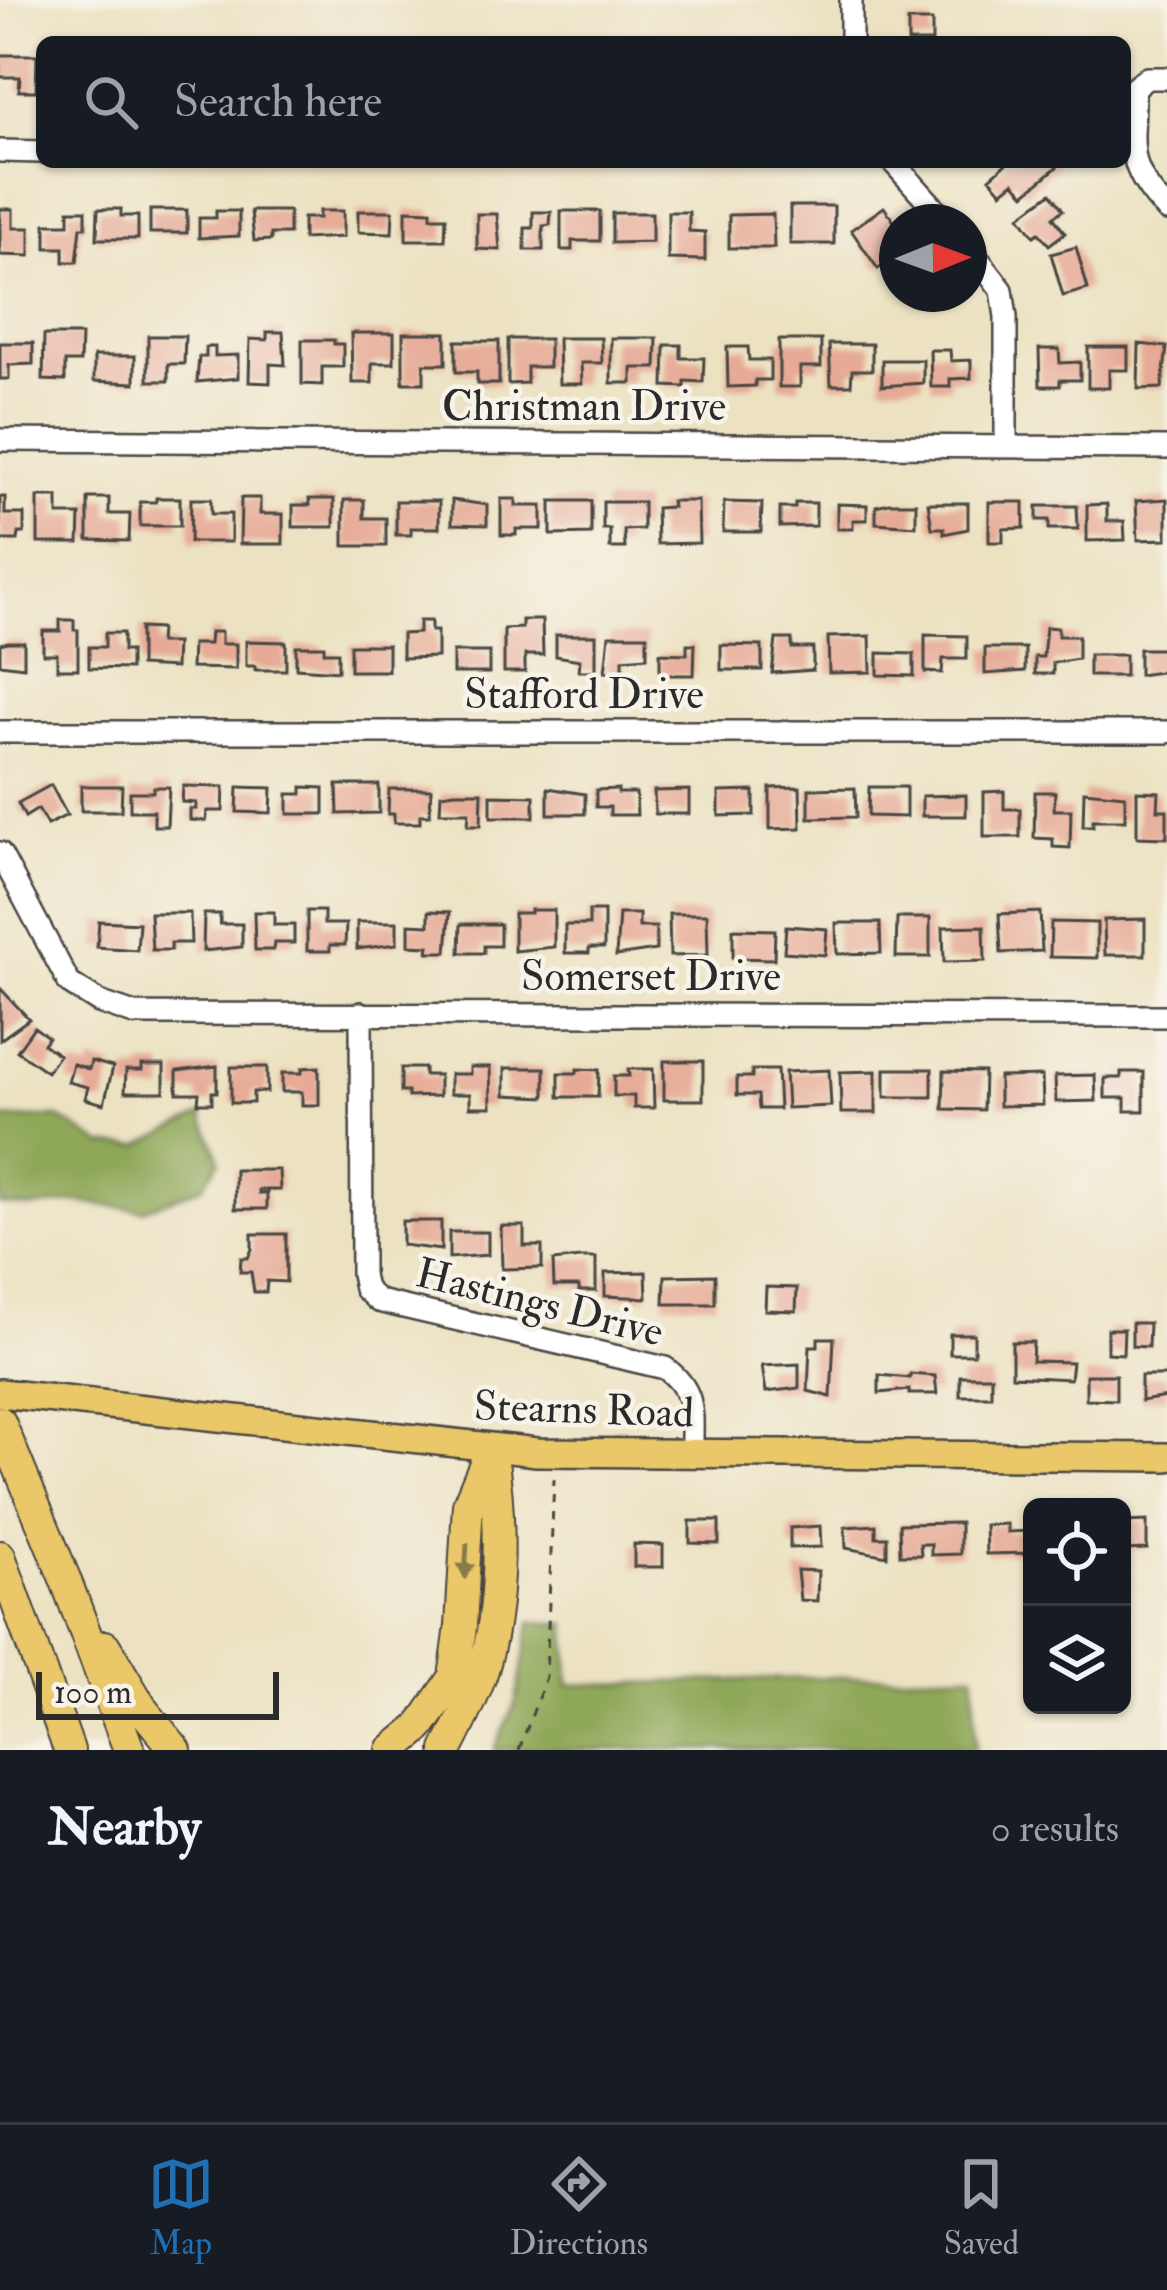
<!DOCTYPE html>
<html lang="en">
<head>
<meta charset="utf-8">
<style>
	:root { --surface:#171b24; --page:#20242c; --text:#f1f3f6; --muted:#9ea1a6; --line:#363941; --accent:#1f6fb2 }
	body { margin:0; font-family:"IM FELL Double Pica",serif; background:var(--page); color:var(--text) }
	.controls { position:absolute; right:36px; bottom:36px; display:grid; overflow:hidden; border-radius:18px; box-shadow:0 3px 9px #0004 }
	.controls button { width:108px; height:108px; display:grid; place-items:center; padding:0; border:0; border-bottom:3px solid var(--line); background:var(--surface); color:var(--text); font:60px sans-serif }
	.compass { position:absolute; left:879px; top:204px; width:108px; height:108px; border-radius:50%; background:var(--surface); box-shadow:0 3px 9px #0004; rotate:89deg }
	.scale { position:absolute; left:36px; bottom:30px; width:243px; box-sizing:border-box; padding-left:12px; border:6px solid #2b2b2b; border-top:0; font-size:33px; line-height:42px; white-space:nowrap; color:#2b2b2b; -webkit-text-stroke:9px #f7f3e8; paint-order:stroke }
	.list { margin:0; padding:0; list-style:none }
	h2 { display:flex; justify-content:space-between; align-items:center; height:156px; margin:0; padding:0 48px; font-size:51px }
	h2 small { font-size:39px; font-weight:400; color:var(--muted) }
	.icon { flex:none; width:66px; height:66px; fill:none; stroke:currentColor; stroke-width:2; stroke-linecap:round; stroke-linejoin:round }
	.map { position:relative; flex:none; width:1167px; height:1750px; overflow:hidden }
	.search { position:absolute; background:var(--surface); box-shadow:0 3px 9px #0004; left:36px; right:36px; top:36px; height:132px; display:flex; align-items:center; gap:30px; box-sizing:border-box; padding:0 42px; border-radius:18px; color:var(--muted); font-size:45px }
	.sheet { height:372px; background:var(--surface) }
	nav { display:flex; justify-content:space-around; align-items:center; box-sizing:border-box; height:168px; border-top:3px solid var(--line); background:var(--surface); font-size:33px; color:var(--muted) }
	nav a { display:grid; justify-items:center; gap:6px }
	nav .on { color:var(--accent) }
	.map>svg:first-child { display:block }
	.forest { fill:#8fa759; stroke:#5d6942; stroke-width:3 }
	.building { fill:#e6aa96 }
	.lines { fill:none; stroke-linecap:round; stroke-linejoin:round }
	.minor-casing { stroke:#484642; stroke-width:26 }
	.major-casing { stroke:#484642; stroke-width:32 }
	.highway-casing { stroke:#484642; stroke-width:34 }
	.path { stroke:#484642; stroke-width:3; stroke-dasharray:9 9; stroke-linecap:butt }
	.minor { stroke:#fff; stroke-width:21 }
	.major { stroke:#eac769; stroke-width:27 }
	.highway { stroke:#eac769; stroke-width:30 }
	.oneway { fill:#8a794a }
	.labels { text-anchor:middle; stroke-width:9; stroke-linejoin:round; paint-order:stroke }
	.street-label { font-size:42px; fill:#2b2b2b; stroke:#f7f3e8 }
</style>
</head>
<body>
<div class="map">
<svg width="1167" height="1750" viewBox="0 0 1167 1750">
	<rect width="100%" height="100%" fill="#f7f3e8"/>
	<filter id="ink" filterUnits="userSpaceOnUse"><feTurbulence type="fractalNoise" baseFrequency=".00833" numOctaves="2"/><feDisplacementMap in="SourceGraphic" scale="24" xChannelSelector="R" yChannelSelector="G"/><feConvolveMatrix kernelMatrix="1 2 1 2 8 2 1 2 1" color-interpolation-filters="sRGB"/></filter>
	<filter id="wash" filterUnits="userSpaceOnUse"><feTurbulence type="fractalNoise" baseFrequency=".004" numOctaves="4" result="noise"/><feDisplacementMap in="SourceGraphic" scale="48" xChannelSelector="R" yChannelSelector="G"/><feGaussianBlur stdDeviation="2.7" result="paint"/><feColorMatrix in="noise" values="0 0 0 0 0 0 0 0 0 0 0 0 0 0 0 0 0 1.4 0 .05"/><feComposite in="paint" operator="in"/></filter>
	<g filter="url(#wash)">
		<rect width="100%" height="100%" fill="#ece2c2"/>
		<path class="forest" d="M202,1115L220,1160L202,1187L143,1210L76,1202L32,1208L0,1205V1119L58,1117L103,1145L138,1146Z
			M531,1622L567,1624L569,1685L974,1673L975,1748L494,1750L516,1701Z"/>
		<g id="blocks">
			<path class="building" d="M908,21H932V42H908Z
				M0,55H37L36,91H19L20,77H0Z
				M1008,162H1053L1057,167L1025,194L1014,182L1002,192L990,178Z
				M1051,193L1063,210L1053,217L1065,233L1049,245L1039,233L1034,236L1020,216Z
				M790,206H834V244H790Z
				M884,207L897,226V255L878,269L851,230Z
				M0,209H13V228H30V256L0,255Z
				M98,209H121V216H138V239H97Z
				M69,210H86V227H81L77,262H64V248H46V224H69Z
				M150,210H187V233H150Z
				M406,210L431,211V217H446L445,240H406Z
				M216,211H239V236L199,238V218H216Z
				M251,211H289V234H271V240L254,241Z
				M319,211H343V237L303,239V218H319Z
				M358,211H393L392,233L358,232Z
				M561,211H600V241H572V250H561Z
				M533,212H551L550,225L543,226V250H525V228H533Z
				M668,212H689V231L705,232V260L668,259Z
				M612,213H652V242L612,243Z
				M477,214H497L500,250L477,249Z
				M773,214L774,248H729V215Z
				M1076,247L1088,289L1063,296L1051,254Z
				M267,332H283L285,365L270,364V383L249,382L250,339L267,340Z
				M351,333H394V363H372V383H352Z
				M403,333H446V364H424V383H403Z
				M44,335H81L80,362H65V381L43,380Z
				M148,336H185L184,364H168V381H148Z
				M558,338H601L602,363H581L582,384H559Z
				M611,338H657L656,368H632V383H611Z
				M508,339H549V367H527V383L508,384Z
				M302,340H334V344H343V367H322V385L302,384Z
				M779,340H821V367H800V387H779Z
				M456,341H499V384H477V372H456Z
				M0,343H33V364L9,365V379H0Z
				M829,344H872V370H852L851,385H831Z
				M1139,344L1167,347L1162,388L1138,389Z
				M665,345H681V358H704L703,382L685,381V387L664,386Z
				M206,347H215V356L238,355V378L197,382L199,357H206Z
				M727,347H748L749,360H770V380H755V386L728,387Z
				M1088,347H1128V370H1109V388H1088Z
				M1039,349H1059L1060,363L1080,362V380H1060V386H1040Z
				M930,350H950L951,361L971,360V378L950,379V387H931Z
				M94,356H135V383L94,381Z
				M882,360H923V383L882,386Z
				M0,497H5V514H24V533H19L18,540H0Z
				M38,497H58V515H80L79,543H38Z
				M88,498H109V514H130L129,541L88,540Z
				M156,498H180V526H140V502H156Z
				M241,498H260V514H283V544H240Z
				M191,499H211V514H231V542H190Z
				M309,499H334V527H293V505H310Z
				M501,499H516V506H542V529H516V535H501Z
				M1167,499V539L1138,540L1136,501Z
				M344,500H364V518H386V546H344Z
				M452,500L487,505V525L452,524Z
				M396,501H439V528H411V535H396Z
				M551,501H591V534L551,535Z
				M671,501H698L699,543L657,544L656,508L672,507Z
				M603,502H643V529L624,530L625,548H610V529H603Z
				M724,502L762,503L761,532H723Z
				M989,502H1024V528L1003,529V542H989Z
				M795,503H816V526L780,527V508H795Z
				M889,503H916V526L876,523V506Z
				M928,503H968V529L944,534V528H932Z
				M837,504L867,505V520H853V529H837Z
				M1107,504V521H1124L1125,540L1087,541V505Z
				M1037,506H1077L1078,529H1049V520H1037Z
				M60,620H74V630H78V669H57V654H43V631H60Z
				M522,620H542L543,655H525V672H504V629L522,628Z
				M419,621H431V631H437V657L402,658V634L419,633Z
				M1046,627L1058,628V636H1078V659L1053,663V674H1035V657H1043Z
				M140,628L160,629L159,643H176L175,668L140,666Z
				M210,632H221V644H236V669L191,668L192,644H209Z
				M105,633H123V651H130V669L89,668V647H105Z
				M556,635H596V671H579L580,660L556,656Z
				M609,635H647V657L623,659V672H605Z
				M925,635L967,636V659H943L942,673L925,672Z
				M870,636L871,672L829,673L828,637Z
				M776,639H792V648H813V670L772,673Z
				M246,641L286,642V670H255V666H246Z
				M8,642H24V667L0,664V644Z
				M687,644H695L694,675H660V653L687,654Z
				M350,645H388V671H350Z
				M721,645L762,646V670H721Z
				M296,646H324V652H338V671L296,668Z
				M985,648H1025V671L985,674Z
				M1139,649H1167V671L1139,675Z
				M453,652H489V673H453Z
				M878,653L914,654V676L878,675Z
				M1089,655H1125V676H1089Z
				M51,785L67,815L47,825L38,809L25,817L18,803Z
				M337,785H379V813L338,814Z
				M81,786H122L121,811H81Z
				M183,786L224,787L223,811H207L206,821L190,820V809H196V803L182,802Z
				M154,787H169L167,826H154V811H130V792H153Z
				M238,787L272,788L271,813L237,812Z
				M302,787L324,788V814H288V794H302Z
				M800,787L801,828L770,829V788Z
				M869,787H906V817L868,816Z
				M548,788L585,794V814H548Z
				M855,788L856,817L809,818V789Z
				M389,789H431L430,815H420V823H394V814H388Z
				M618,789V793H636L637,815H610V807H596V790Z
				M689,790V814H655L654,791Z
				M754,791V815L719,816V792Z
				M1004,791V809H1020V837H984V792Z
				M1084,791L1125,795V820H1093V826H1083Z
				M1137,791L1159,792L1158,810H1167V838L1137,837Z
				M455,792H482L481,825H468L469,812H440L441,794Z
				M1035,792H1055L1054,810H1071L1070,848L1053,847V839L1034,838Z
				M491,795L534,796V817H491Z
				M966,795V816H922V796Z
				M530,910H554V947L514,951V913H530Z
				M307,911H324V924H346L345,945H330V951H307Z
				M429,911L450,912L447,952H428L429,946L409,945V924L429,925Z
				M589,911H604V948H589V953H565V925H589Z
				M254,912H274V925H294V943H274L273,950H255Z
				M1040,912L1042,951L1001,953L999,914Z
				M150,913H190L191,943H171V950H152Z
				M204,914H220V924H242V947L203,951Z
				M619,914H639V927H656V950L616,956Z
				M669,914H707L708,955L670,956Z
				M897,918H930V957H896Z
				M1145,919V955H1105L1104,920Z
				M99,921L139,923L137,950L97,947Z
				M357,922H397V944L357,949Z
				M1051,922L1097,923V958L1050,957Z
				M836,923H880L881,953L837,954Z
				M461,924H500V946H484V953H460Z
				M786,926L827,929L825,955L784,952Z
				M984,926L985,961L944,962L943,927Z
				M733,929L775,930L774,959L733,958Z
				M0,988L29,1019L0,1040Z
				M34,1027L48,1037L43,1044L59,1055L47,1072L17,1051Z
				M91,1061L113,1067L104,1104L85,1099L88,1087L68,1082L73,1064L89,1069Z
				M664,1061H703V1100H664Z
				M142,1065H164V1092H125L126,1070H142Z
				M217,1066V1092H212V1103H198L199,1093H177V1071Z
				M231,1067H267V1092H253V1103H231Z
				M319,1067V1105H302V1092H282V1073H302V1068Z
				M470,1067H490L491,1107H470V1094H450V1074H470Z
				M401,1068H424V1075H439V1096L408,1097V1092H401Z
				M505,1068H545V1097L505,1095Z
				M577,1069L599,1070L598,1097H559V1073H577Z
				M628,1069H653L654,1108H634V1096H614V1076H629Z
				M885,1069H932V1097H885Z
				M752,1070H777L779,1109H759L758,1095H737V1077H752Z
				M829,1070L831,1106L787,1108L785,1072Z
				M876,1071V1113H841L840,1072Z
				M944,1071L984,1072L983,1110L943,1109Z
				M1121,1072H1144V1111H1125V1098H1105V1078H1121Z
				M1095,1075L1096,1101L1056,1102L1055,1076Z
				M1042,1076L1043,1105L999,1106V1077Z
				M235,1170H279L280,1190H259V1194L267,1193V1209H235Z
				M402,1221H441V1250L402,1245Z
				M501,1226H524V1246H542V1268L502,1269Z
				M449,1232H488V1255L449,1258Z
				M252,1234H286V1282L267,1281L266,1292H254L251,1272H240L241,1258H248L252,1249Z
				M580,1258H596V1291H579V1286H554L553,1261Z
				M646,1272L647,1298L605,1296V1273Z
				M715,1275V1304H664L665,1276Z
				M766,1287L797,1288L796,1311L765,1310Z
				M1132,1323H1149L1148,1347L1132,1346Z
				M1107,1329H1124L1123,1354L1107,1353Z
				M950,1334H974V1354H950Z
				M818,1338H834L831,1397L808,1391L810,1346H818Z
				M1012,1342H1033L1032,1361L1072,1362L1070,1379L1012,1376Z
				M799,1364V1388L766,1392L762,1366Z
				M910,1374L935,1376L937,1394H909V1390L879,1393V1375L910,1378Z
				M1086,1375H1116V1400L1086,1399Z
				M960,1376H991V1396H960Z
				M1141,1376H1167V1397L1141,1401Z
				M690,1521H719V1544L690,1543Z
				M1147,1521V1549L1124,1550L1123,1522Z
				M960,1523V1554L931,1555V1544H920L921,1555H900L899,1524Z
				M1007,1524V1532L1032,1531V1553L986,1554L985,1525Z
				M876,1525V1537H887V1556L846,1548L845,1527Z
				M820,1526L821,1547L790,1548V1528Z
				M634,1544L663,1545V1567H634Z
				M797,1570L818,1571L817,1601L800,1600Z"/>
		</g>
	</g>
	<g filter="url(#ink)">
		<use href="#blocks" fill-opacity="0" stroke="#484642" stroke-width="3"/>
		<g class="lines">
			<defs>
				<path id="minor" d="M851,42V0
					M1167,78H1147L1134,88C1135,146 1122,164 1167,210
					M0,151L42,152
					M893,162L947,222
					M969,247L1002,290L1006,317V447
					M0,440L1167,448
					M0,732H1167
					M0,853L69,983L99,1002L134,1014L1167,1016
					M361,1013L362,1274L365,1289L378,1301L665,1368C699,1393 691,1417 692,1456"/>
				<path id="major" d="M0,1393L537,1452L1167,1457"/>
				<path id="highway" d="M0,1422L66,1581L129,1750
					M0,1556L69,1750
					M105,1646L143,1710L176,1750
					M392,1750L420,1727L454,1678L461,1626L468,1504L491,1449
					M447,1750C460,1725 473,1699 482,1673C503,1607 502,1516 491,1449"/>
			</defs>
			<use href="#minor" class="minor-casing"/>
			<use href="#major" class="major-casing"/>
			<use href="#highway" class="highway-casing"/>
			<path class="path" d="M519,1750L546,1677L554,1479"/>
			<use href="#minor" class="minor"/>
			<use href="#major" class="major"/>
			<use href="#highway" class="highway"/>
		</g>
		<defs><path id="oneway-solid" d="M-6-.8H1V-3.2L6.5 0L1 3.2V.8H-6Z" transform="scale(3)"/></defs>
		<use class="oneway" href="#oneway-solid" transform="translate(466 1561) rotate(93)"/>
	</g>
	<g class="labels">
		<g class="street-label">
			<text x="584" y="420">Christman Drive</text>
			<text x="584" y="708">Stafford Drive</text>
			<text x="651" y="990">Somerset Drive</text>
			<text transform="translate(540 1301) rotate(14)" y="15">Hastings Drive</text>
			<text transform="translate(584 1408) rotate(2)" y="15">Stearns Road</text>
		</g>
	</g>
</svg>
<div class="controls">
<button><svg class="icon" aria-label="locate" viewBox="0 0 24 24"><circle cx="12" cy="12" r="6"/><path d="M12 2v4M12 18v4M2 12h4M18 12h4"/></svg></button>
<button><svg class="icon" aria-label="layers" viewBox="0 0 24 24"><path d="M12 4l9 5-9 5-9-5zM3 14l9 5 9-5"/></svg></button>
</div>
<svg class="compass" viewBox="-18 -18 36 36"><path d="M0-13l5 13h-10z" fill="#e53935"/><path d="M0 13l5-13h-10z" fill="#9ea1a6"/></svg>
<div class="scale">100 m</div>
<div class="search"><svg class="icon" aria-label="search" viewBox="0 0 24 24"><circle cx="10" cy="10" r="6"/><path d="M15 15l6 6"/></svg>Search here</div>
</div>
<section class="sheet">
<h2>Nearby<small>0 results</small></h2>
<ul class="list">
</ul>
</section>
<nav>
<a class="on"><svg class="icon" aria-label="map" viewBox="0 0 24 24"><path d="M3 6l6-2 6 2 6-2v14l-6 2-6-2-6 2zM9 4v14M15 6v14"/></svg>Map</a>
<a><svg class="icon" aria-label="directions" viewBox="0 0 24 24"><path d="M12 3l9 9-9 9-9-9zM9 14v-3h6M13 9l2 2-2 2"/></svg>Directions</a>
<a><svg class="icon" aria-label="saved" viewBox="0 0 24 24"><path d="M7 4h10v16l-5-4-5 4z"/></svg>Saved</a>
</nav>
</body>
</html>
